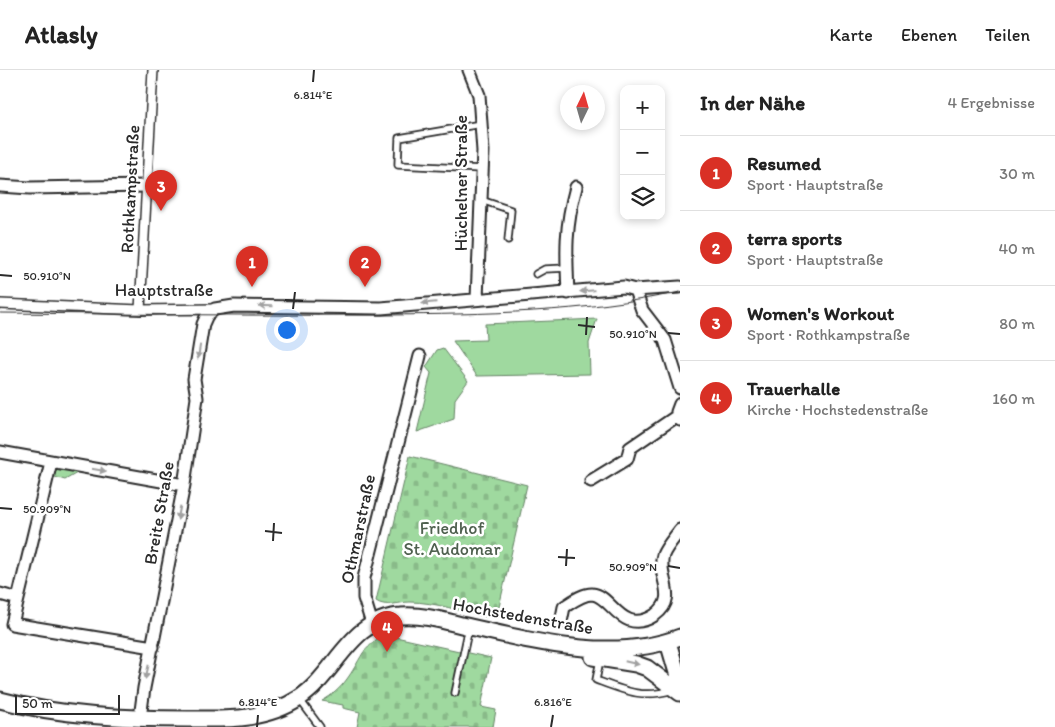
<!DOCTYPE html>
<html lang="de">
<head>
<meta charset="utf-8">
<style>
	:root { --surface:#fff; --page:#f2f2f2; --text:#222; --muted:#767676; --line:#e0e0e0; --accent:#d93025 }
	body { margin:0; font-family:Itim,sans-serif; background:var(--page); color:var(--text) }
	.controls { position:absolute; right:15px; top:15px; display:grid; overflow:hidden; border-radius:10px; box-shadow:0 2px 8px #0003 }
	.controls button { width:45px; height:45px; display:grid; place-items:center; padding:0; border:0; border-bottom:1px solid var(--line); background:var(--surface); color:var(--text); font:25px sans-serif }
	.compass { position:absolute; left:560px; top:15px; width:45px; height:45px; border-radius:50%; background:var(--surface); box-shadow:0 2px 8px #0003; rotate:5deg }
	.scale { position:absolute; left:15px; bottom:12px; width:105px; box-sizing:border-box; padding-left:5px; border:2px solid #2b2b2b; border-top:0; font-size:14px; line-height:18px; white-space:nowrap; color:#2b2b2b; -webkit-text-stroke:4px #fff; paint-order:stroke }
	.you { position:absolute; left:286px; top:259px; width:18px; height:18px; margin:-12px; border:4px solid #fff; border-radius:50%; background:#1a73e8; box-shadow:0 0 0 8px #1a73e833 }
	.badge { display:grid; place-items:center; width:32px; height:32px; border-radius:50%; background:var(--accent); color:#fff; font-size:16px; font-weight:700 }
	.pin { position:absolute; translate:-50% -41px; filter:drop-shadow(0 1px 2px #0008) }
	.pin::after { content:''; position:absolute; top:26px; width:18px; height:15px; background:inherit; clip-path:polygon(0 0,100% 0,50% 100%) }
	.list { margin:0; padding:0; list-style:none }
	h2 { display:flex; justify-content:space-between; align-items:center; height:65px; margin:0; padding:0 20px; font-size:21px }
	h2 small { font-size:16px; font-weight:400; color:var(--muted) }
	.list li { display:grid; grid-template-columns:32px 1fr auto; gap:15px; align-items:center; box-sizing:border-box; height:75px; padding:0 20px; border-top:1px solid var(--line) }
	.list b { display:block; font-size:19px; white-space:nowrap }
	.list p { margin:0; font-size:16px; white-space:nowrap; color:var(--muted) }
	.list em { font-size:16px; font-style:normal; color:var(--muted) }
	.icon { flex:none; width:28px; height:28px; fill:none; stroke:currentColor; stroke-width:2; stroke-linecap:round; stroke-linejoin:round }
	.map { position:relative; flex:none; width:680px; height:657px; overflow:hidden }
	header { display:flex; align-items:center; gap:30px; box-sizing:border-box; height:70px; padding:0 25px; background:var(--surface); border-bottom:1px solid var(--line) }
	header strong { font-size:24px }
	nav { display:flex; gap:28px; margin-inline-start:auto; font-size:18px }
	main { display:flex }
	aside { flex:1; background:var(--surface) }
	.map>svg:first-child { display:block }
	.grass { fill:#9fd99f; stroke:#658265 }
	.cemetery { fill:url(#cemetery-stones); stroke:#658265 }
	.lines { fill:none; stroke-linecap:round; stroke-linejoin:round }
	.service-casing { stroke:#2b2b2b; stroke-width:9 }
	.pedestrian-casing { stroke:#2b2b2b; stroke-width:12 }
	.minor-casing { stroke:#2b2b2b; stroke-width:15 }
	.tertiary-casing { stroke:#2b2b2b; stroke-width:19 }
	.service { stroke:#fff; stroke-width:5.5 }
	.pedestrian { stroke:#fff; stroke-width:9 }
	.minor { stroke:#fff; stroke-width:11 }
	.tertiary { stroke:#fff; stroke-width:15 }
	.tram { stroke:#2b2b2b; stroke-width:1 }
	.oneway { fill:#a0a0a0 }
	.ticks { fill:none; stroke:#2b2b2b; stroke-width:2 }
	.labels { text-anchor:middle; stroke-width:5; stroke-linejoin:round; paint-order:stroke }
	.street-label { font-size:18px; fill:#2b2b2b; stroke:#fff }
	.park-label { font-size:18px; fill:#4e5f4e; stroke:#fff }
	.ticks-label { font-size:12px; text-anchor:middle; fill:#2b2b2b; stroke:#fff; stroke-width:5; stroke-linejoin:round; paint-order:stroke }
</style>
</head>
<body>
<header>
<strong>Atlasly</strong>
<nav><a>Karte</a><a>Ebenen</a><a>Teilen</a></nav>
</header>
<main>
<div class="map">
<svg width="680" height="657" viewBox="0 0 680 657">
	<defs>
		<pattern id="cemetery-stones" width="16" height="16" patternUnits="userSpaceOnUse" patternTransform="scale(1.25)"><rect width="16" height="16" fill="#9fd99f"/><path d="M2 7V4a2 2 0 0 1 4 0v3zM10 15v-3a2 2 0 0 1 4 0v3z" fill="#89ba89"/></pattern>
	</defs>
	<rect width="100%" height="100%" fill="#fff"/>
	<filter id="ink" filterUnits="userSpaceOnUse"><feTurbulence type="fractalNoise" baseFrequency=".02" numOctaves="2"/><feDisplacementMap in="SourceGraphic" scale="10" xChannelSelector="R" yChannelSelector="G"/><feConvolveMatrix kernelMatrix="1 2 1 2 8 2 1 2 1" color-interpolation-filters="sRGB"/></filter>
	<g filter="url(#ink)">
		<path class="grass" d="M597,249L589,273L590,304L477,306L453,271L486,270L485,254Z
			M443,278L468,311L455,329L454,349L417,362L431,303L426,297L437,280Z
			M57,397L76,401L77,403L65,410L55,407L53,405Z"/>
		<path class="cemetery" d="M410,386L527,415L499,537L487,547C462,542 436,532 410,532C399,532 386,538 376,531Z
			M382,564L491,588L481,637L496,640L493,657H357L360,642L343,638V635L322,631C344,619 351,603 363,583C365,580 377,569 382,564Z"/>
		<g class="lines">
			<defs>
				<path id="service" d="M481,54L399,68L398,95L482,99
					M481,130L511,140L508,170
					M536,204L545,199L567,198
					M600,590L596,610C625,621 642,629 673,620
					M455,623L469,557
					M300,630L320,657"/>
				<path id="pedestrian" d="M0,234L140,240L215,239
					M140,240L153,0"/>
				<path id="minor" d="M469,0L479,25L483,81L477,229
					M0,116L30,118L146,116
					M635,220L642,240L665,270L680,318
					M568,223C566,181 565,157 576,117
					M680,334L677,342L680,350
					M0,382L184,415
					M51,392L12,554L153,577
					M591,411L627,389L630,378L677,346
					M0,524L18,529
					M561,552L564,537C572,532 582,524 592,524C612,525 621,567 655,545C680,527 656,507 663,485C666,477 675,467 680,460
					M372,554L364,528V508L420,286
					M140,648L144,618L184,415L197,328L194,309L203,254L207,245L215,239L234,236L381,238L624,217L635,220L680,217"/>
				<path id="tertiary" d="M668,572L680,613
					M593,587L636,594L647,598L680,623
					M0,630C60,646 126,649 188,649C208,649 228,650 248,647C265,644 283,639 298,629C336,605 349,549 401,546C426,544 451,553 475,558C540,573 615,592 680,567"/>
			</defs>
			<use href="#service" class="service-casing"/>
			<use href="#pedestrian" class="pedestrian-casing"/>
			<use href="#minor" class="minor-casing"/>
			<use href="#tertiary" class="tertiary-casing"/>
			<use href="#service" class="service"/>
			<use href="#pedestrian" class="pedestrian"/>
			<use href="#minor" class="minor"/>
			<use href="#tertiary" class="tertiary"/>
			<path class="tram" d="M0,243C129,244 257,246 386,245C485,244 583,243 680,222"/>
		</g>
		<defs><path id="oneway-solid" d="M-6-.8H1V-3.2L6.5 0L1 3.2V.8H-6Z" transform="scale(1.25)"/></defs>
		<g class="oneway">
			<use href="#oneway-solid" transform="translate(587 221) rotate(175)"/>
			<use href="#oneway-solid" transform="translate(429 233) rotate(175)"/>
			<use href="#oneway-solid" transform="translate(266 236) rotate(-179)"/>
			<use href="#oneway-solid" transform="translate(199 282) rotate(99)"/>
			<use href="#oneway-solid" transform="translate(99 400) rotate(10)"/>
			<use href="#oneway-solid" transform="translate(179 443) rotate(101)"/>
			<use href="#oneway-solid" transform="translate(632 593) rotate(13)"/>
			<use href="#oneway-solid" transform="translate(147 602) rotate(103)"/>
		</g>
	</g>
	<path class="ticks" d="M313,12L314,0M0,205L12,206M285,230L303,231M293,239L295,222M578,255L595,257M668,263L680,264M586,265L587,247M0,438L12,439M265,461L282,463M273,471L274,453M558,487L575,488M566,496L567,479M668,496L680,498M257,657L258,645M551,657L553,645"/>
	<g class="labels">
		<g class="street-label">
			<text transform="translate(461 113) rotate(-90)" y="6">Hüchelner Straße</text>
			<text transform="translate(130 119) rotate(-87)" y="6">Rothkampstraße</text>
			<text x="164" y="226">Hauptstraße</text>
			<text transform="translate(159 443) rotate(-80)" y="6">Breite Straße</text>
			<text transform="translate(358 459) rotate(-78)" y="6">Othmarstraße</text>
			<text transform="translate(523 546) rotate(10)" y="6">Hochstedenstraße</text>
		</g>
		<g class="park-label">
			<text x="452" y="464">Friedhof<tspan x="452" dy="21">St. Audomar</tspan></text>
		</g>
	</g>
	<g class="ticks-label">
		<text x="313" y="29">6.814°E</text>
		<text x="47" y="210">50.910°N</text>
		<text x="633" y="268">50.910°N</text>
		<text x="47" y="443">50.909°N</text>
		<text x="633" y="501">50.909°N</text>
		<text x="258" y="636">6.814°E</text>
		<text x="553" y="636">6.816°E</text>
	</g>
</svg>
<div class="controls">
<button>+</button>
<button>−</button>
<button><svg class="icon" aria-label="layers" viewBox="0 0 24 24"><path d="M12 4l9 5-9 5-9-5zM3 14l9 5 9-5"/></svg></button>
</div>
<svg class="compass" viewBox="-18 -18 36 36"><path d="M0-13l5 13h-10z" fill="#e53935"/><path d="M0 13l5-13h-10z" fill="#767676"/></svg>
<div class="scale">50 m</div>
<div class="you"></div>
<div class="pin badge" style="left:252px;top:217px">1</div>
<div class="pin badge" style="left:365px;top:217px">2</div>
<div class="pin badge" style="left:161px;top:141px">3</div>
<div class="pin badge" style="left:387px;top:582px">4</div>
</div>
<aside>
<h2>In der Nähe<small>4 Ergebnisse</small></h2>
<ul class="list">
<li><span class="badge">1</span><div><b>Resumed</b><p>Sport · Hauptstraße</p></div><em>30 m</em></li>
<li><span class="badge">2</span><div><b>terra sports</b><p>Sport · Hauptstraße</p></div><em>40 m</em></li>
<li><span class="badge">3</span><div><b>Women's Workout</b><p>Sport · Rothkampstraße</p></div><em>80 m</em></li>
<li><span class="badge">4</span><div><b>Trauerhalle</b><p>Kirche · Hochstedenstraße</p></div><em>160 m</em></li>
</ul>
</aside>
</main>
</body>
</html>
